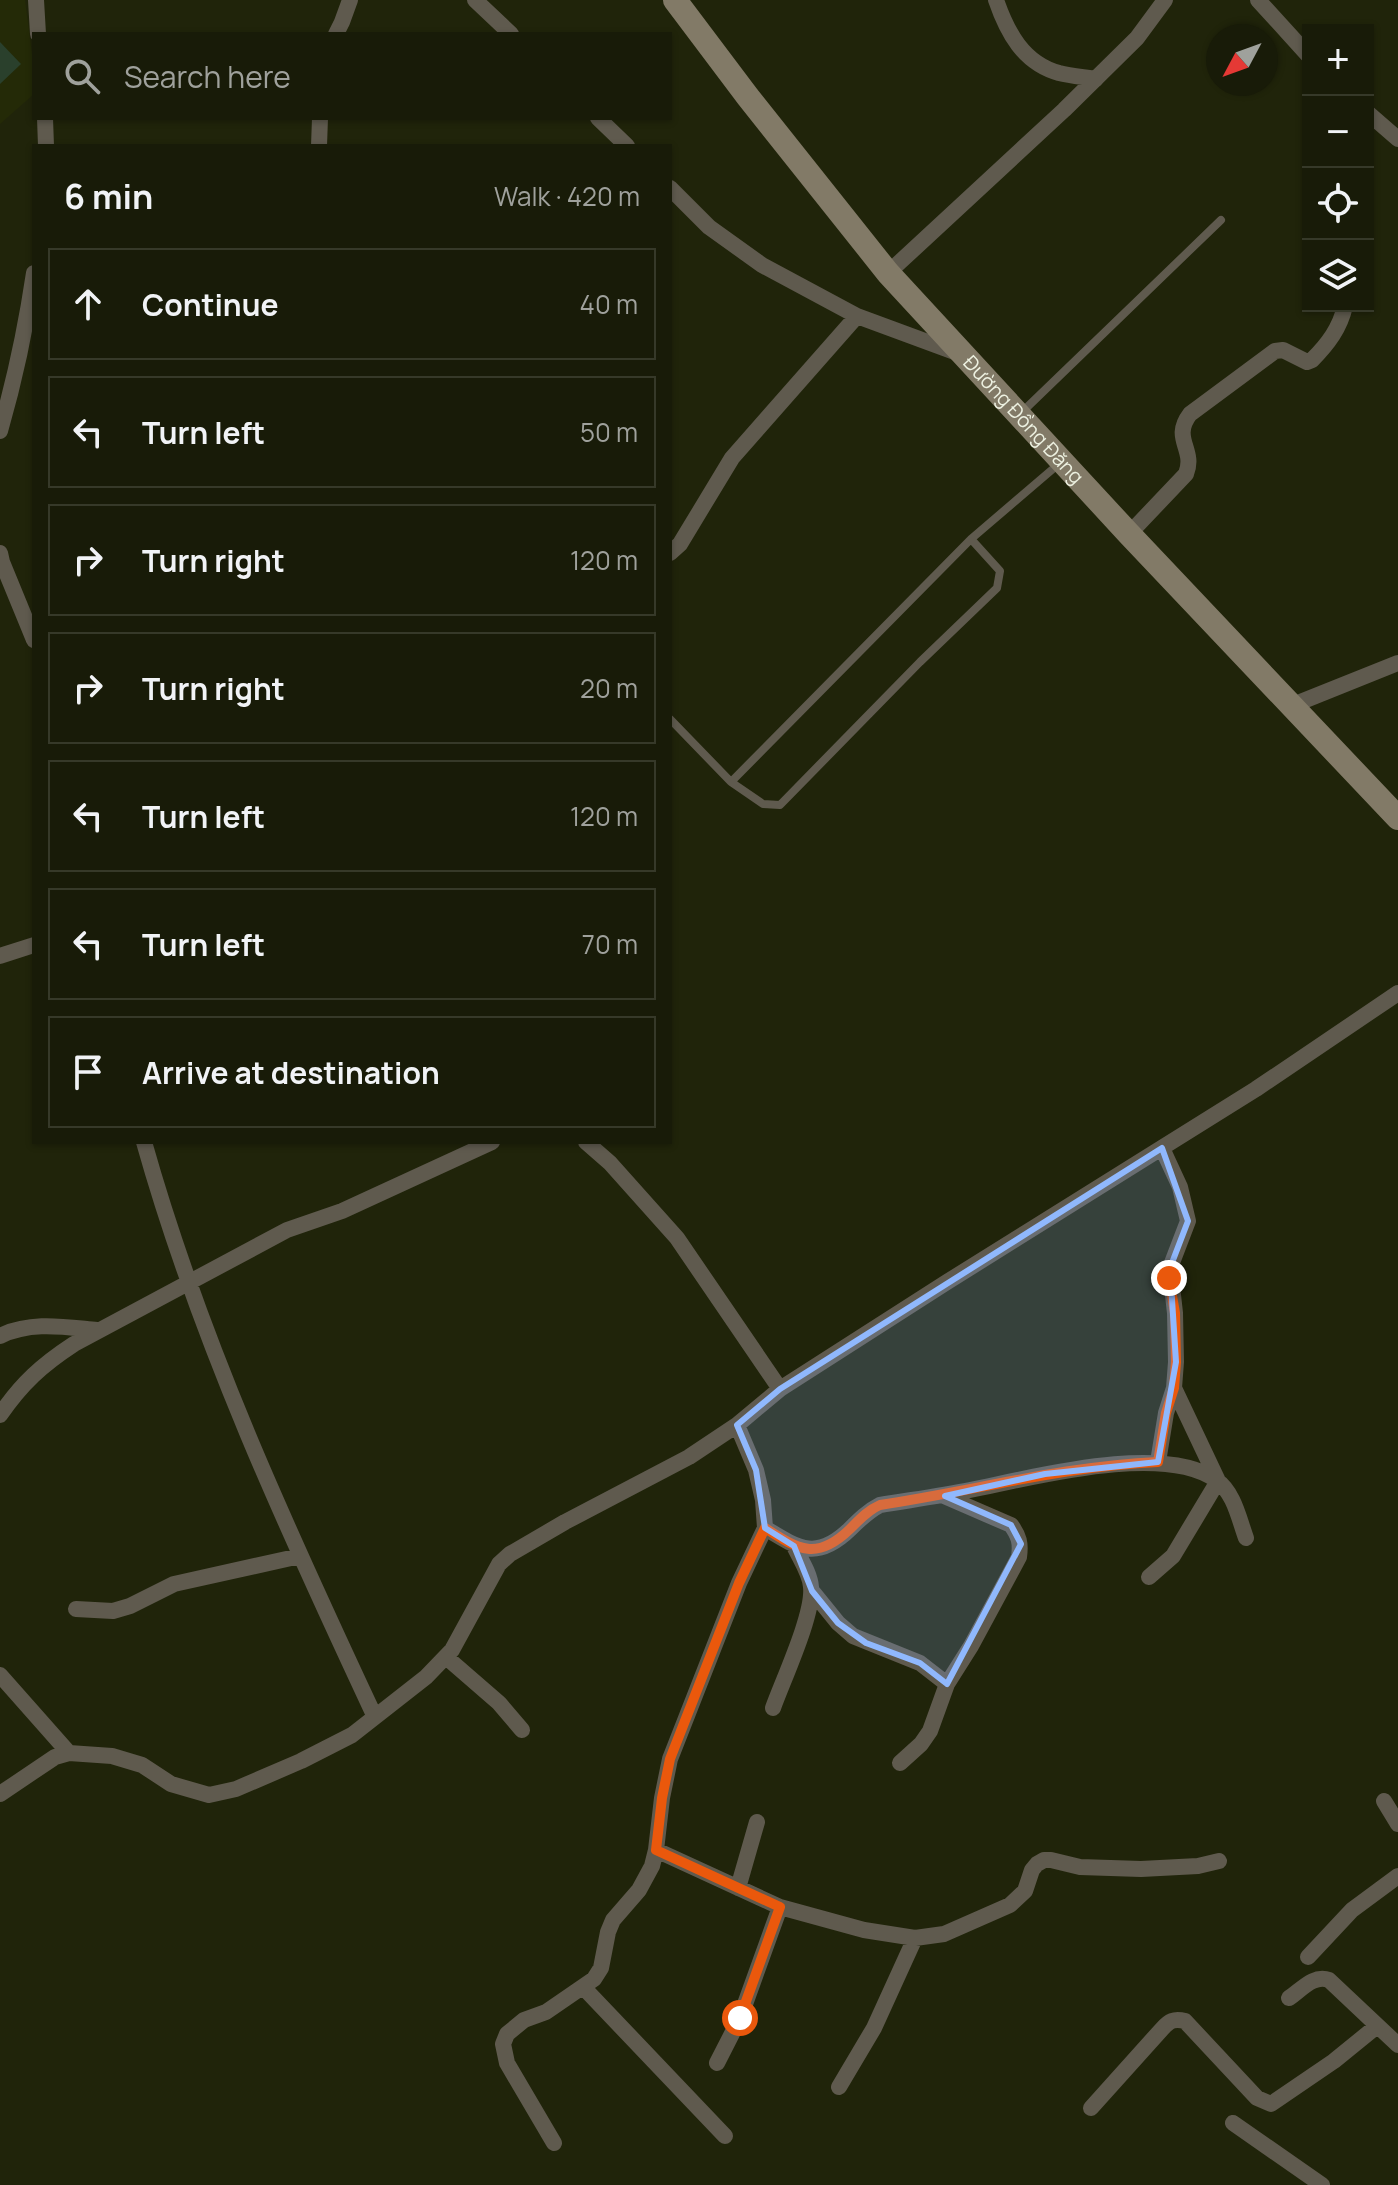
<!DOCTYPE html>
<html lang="en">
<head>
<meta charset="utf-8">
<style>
	:root { --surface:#181b08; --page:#212412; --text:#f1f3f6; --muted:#9fa19c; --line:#363929 }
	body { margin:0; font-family:Manrope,sans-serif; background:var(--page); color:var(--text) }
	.controls { position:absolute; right:24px; top:24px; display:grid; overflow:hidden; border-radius:0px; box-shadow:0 2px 6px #0004 }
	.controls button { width:72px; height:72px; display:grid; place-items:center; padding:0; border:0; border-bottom:2px solid var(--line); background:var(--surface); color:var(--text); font:40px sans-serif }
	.compass { position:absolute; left:1206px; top:24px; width:72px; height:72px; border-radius:50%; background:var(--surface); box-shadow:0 2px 6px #0004; rotate:229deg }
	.stop { position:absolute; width:24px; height:24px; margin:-18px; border:6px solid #ea580c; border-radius:50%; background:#fff }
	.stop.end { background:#ea580c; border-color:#fff; box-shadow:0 2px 8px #0008 }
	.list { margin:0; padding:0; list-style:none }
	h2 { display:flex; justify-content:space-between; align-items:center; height:104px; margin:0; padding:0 32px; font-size:34px }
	h2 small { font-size:26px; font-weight:400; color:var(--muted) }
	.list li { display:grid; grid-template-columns:52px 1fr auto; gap:24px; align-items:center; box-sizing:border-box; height:112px; margin:0 16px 16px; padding:0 16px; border:2px solid var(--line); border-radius:0px }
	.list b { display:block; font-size:30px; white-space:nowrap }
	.list em { font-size:26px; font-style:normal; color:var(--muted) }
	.icon { flex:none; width:44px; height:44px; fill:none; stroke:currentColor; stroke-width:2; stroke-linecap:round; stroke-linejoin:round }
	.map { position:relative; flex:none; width:1398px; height:2185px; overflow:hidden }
	.search { position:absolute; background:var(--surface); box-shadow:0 2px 6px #0004; left:32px; top:32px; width:640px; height:88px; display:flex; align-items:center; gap:20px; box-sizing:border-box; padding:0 28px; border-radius:0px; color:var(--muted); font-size:30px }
	.panel { position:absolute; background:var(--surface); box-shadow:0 2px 6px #0004; left:32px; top:144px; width:640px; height:1000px; border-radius:0px }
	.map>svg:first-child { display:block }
	.built { fill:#242a07 }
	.building { fill:#2a402c }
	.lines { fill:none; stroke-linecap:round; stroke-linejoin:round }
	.lane { stroke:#5f5a4e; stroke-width:8 }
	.street { stroke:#5f5a4e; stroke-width:16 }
	.secondary { stroke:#827a67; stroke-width:24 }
	.route { stroke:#ea580c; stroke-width:10 }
	.marked { fill:#90b8fd; fill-opacity:0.2; stroke:#90b8fd; stroke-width:6; stroke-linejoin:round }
	.labels { text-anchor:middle; stroke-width:7; stroke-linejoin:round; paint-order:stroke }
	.street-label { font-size:20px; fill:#edf1e1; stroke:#0a0c03 }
</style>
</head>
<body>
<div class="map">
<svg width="1398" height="2185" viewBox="0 0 1398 2185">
	<rect width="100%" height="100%" fill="#20240a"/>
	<path class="built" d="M0,0H25L34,69V94L0,124Z"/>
	<path class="building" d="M0,42L21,64L0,84Z"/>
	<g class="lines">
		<path class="lane" d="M1020,414L1221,220
			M670,719L731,782L971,539L1061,462
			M731,782L763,804L780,805L920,662L997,588L1000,571L971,539"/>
		<path class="street" d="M36,0L38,34
			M475,0L511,34
			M996,0C1007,32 1023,63 1059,73C1071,76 1084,77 1096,79
			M1258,0L1308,55
			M336,34L342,22L350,0
			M1368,113L1398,139
			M45,118L46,146
			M598,118L627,146
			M319,146L320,118
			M670,188L709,227L762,265L857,316L960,354
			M888,273L1064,110L1137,38L1165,0
			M0,431C15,379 26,327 34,273
			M1129,534L1186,474C1196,449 1171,439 1190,414L1275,351L1283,350L1307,362L1312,360C1328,344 1340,328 1345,306
			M0,553L2,562L34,640
			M670,553L680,544L732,458L857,316
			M1293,705L1398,663
			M0,956L34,945
			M144,1142C200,1341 287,1529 374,1715
			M586,1142L610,1163L677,1238L780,1389
			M0,1336C31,1321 64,1327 97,1330
			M0,1415C22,1383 42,1365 74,1344L287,1230L342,1211L492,1142
			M1158,1462L1166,1413L1174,1388L1176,1362L1175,1313L1170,1268L1188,1221L1180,1187L1162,1148
			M765,1528C799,1549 817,1561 850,1529C859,1520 868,1511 880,1505C910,1500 940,1496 970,1490C1031,1478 1163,1442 1216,1480C1234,1492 1239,1519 1246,1538
			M1149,1577L1173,1556L1218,1481L1174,1388
			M812,1591L838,1623L853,1636L920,1663L947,1684
			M76,1609L113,1611L130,1606L174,1584L300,1556
			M446,1657L499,1703L522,1730
			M0,1675L69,1753
			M773,1708C783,1680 814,1614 811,1587C810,1573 800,1559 794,1546
			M900,1763L921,1744L930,1731L947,1684L971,1646L1019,1557C1021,1543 1019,1536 1011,1525L944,1496
			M0,1794L55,1757L69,1753L112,1756L142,1765L171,1784L209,1795L236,1789L301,1761L352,1735L426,1677L452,1650L499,1564L510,1554L565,1522L689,1457L737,1425L780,1389L947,1282L1256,1089L1398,993
			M1384,1801L1398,1824
			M656,1850L780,1907L864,1930L915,1938L944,1934L1010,1905L1025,1891L1032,1870L1037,1864L1044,1860H1051L1080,1867L1141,1869L1198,1866L1219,1861
			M738,1888L757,1822
			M1308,1957L1352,1910L1398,1876
			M584,1988L725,2136
			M1289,1998C1301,1990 1314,1974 1329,1980L1398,2045
			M717,2063L740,2018L780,1907
			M839,2087L874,2028L915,1938
			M1091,2108L1162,2029C1169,2021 1174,2018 1185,2021L1257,2098L1271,2104L1334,2061L1377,2026
			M1233,2123L1322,2185
			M554,2143L507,2063L503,2044L507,2034L524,2020L546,2012L594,1979L601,1968L608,1932L613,1920L639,1890L652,1866L656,1850L662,1798L670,1759L739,1583L765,1528L763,1500L756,1470L737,1425"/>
		<path class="secondary" id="s1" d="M675,0L748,97L888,273L1129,534L1398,818"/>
	</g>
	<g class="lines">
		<path class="route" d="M740,2018L780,1907L656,1850L662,1798L670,1759L739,1583L765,1528C799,1550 817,1561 850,1529C859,1520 868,1510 880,1505C973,1491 1064,1466 1158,1462L1166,1413L1174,1388L1176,1362L1175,1313L1169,1278"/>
	</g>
	<path class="marked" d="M1162,1148L1188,1221L1170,1268L1176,1362L1158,1462L1045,1474L945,1496L1011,1525L1021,1544L947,1684L920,1663L866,1643L838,1623L812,1591L794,1546L765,1528L756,1470L737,1425L780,1389Z"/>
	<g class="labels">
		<g class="street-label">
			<text dy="7" stroke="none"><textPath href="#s1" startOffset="546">Đường Đồng Đăng</textPath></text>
		</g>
	</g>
</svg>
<div class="controls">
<button>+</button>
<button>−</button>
<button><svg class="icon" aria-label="locate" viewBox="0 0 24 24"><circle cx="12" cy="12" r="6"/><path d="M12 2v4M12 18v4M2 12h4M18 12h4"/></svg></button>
<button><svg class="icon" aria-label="layers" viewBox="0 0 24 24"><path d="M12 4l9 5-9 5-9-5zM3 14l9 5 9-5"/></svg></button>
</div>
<svg class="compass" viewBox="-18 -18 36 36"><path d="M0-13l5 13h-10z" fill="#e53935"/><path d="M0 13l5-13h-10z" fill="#9fa19c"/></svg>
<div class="stop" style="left:740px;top:2018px"></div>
<div class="stop end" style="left:1169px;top:1278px"></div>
<div class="search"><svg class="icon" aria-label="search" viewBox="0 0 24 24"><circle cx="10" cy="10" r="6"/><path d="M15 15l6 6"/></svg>Search here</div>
<section class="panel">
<h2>6 min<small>Walk · 420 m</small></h2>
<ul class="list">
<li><svg class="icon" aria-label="ahead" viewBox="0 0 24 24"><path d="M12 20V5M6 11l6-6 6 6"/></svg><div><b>Continue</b></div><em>40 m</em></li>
<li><svg class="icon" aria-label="left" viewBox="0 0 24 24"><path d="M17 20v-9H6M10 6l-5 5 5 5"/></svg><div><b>Turn left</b></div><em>50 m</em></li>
<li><svg class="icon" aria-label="right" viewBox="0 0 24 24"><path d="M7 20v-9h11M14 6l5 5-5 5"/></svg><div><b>Turn right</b></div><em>120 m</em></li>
<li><svg class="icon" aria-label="right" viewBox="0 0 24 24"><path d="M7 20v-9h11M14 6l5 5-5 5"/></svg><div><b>Turn right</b></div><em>20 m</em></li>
<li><svg class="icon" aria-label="left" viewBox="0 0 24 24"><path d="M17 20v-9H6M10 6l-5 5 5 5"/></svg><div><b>Turn left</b></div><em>120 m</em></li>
<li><svg class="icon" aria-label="left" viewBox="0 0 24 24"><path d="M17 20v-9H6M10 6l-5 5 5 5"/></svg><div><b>Turn left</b></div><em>70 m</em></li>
<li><svg class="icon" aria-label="arrive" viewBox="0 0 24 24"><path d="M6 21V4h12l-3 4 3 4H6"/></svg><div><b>Arrive at destination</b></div></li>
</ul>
</section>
</div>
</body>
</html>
